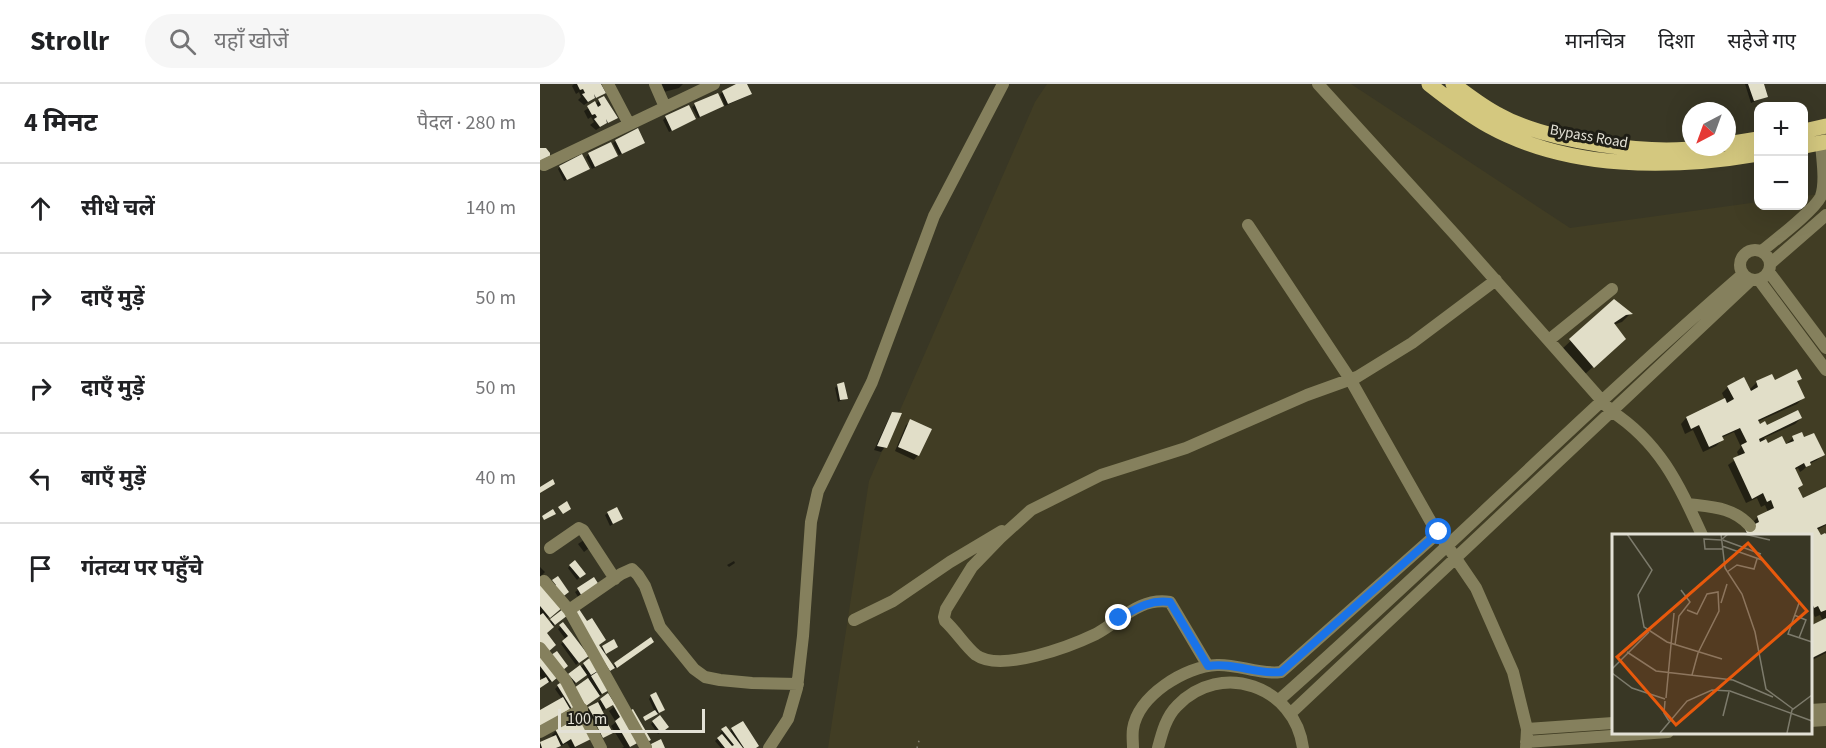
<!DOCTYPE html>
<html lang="hi">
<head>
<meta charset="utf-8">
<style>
	:root { --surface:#fff; --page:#f6f6f6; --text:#202124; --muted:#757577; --line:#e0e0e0 }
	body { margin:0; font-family:"Source Sans 3","Noto Sans Devanagari",sans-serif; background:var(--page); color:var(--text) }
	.controls { position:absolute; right:18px; top:18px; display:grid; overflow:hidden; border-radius:12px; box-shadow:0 6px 24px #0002 }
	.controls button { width:54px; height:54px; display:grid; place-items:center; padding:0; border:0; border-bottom:2px solid var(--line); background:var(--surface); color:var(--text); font:30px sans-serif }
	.compass { position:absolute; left:1142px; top:18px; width:54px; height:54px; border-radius:50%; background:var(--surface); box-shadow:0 6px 24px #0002; rotate:221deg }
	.scale { position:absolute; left:18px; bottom:15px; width:147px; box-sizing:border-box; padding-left:6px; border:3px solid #e3e1d6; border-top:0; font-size:16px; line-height:21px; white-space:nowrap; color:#e3e1d6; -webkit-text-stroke:4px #1f1e16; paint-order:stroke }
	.stop { position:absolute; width:18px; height:18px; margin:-14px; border:4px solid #1a73e8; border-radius:50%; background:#fff }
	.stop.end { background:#1a73e8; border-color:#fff; box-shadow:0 2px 6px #0008 }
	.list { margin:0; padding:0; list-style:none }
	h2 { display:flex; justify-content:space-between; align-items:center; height:78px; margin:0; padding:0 24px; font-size:26px }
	h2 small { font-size:20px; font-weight:400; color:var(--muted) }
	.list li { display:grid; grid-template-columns:39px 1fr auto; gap:18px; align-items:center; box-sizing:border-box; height:90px; padding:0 24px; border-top:2px solid var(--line) }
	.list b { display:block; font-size:22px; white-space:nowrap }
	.list em { font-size:20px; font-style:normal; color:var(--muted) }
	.icon { flex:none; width:33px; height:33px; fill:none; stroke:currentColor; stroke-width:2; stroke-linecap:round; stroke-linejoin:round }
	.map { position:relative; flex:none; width:1286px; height:664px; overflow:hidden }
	header { display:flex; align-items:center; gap:36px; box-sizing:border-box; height:84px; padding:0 30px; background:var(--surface); border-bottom:2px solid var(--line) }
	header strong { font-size:28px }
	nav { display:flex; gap:33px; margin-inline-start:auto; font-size:21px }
	.search { width:420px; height:54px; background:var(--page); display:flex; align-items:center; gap:15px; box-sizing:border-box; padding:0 21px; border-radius:33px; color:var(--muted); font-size:22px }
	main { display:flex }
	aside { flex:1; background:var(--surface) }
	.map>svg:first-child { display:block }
	.built { fill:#413d24; fill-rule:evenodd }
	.shadow { fill:#0007 }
	.building { fill:#e1dec8 }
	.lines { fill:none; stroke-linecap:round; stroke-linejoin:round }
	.path { stroke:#848273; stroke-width:1.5; stroke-dasharray:1.5 4.5; stroke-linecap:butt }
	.minor { stroke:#85805d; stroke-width:12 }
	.major { stroke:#d4c87f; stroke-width:15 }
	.route { stroke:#1a73e8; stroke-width:8 }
	.labels { text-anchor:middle; stroke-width:6; stroke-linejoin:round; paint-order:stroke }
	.street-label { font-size:15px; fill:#e3e1d6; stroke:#1f1e16 }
	.inset-road { fill:none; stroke:#7d7b6c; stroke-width:1.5 }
	.view { fill:#e8590c; fill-opacity:0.15; stroke:#e8590c; stroke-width:3 }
	.inset-edge { fill:none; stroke:#e3e1d6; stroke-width:3 }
</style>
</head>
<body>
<header>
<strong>Strollr</strong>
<div class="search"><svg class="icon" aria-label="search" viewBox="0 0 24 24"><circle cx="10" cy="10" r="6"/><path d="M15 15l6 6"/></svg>यहाँ खोजें</div>
<nav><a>मानचित्र</a><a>दिशा</a><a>सहेजे गए</a></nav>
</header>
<main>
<aside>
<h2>4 मिनट<small>पैदल · 280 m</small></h2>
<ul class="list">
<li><svg class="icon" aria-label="ahead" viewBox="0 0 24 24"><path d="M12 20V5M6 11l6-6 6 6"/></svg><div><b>सीधे चलें</b></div><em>140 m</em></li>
<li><svg class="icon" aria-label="right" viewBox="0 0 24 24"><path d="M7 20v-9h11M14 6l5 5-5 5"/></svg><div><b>दाएँ मुड़ें</b></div><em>50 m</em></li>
<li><svg class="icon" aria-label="right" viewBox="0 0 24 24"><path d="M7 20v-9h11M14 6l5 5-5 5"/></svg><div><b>दाएँ मुड़ें</b></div><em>50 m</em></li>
<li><svg class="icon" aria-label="left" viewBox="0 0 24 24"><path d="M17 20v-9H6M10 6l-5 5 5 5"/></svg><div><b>बाएँ मुड़ें</b></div><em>40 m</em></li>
<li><svg class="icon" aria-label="arrive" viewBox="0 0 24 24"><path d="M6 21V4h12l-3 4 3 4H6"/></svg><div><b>गंतव्य पर पहुँचे</b></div></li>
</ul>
</aside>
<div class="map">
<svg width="1286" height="664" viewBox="0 0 1286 664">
	<rect width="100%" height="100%" fill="#393725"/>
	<path class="built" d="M507,0H811L1030,144L1218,118V122H1264V112L1286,109V664H288L329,397L495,18ZM1073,451H1270V648H1073Z"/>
	<path class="shadow" d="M34,0H59L64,8L44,21L38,16L41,13L39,8L36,10L32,2Z
		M121,0H143L139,4L124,8Z
		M200,0H205L207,12L185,22L180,10Z
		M1205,0H1223L1227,12L1211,19Z
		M64,14L76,33L56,46L50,41L54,38L51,33L48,35L44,27Z
		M155,21L182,22L158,34L152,23Z
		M126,33L154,35L129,48L123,36Z
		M76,57L101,61L79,71L73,59Z
		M49,70L76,72L52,85L46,73Z
		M20,83L45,87L24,97L18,85Z
		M1074,217L1090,230L1082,238L1073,241L1075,263L1044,291L1022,265Z
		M1231,292L1234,298L1260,294L1256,298L1263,314L1257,320L1217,338L1219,342L1226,343L1261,334L1255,340L1224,354L1227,361H1245L1253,354L1264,355L1283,370L1277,376L1269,380L1263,386L1260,388L1258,384L1254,386L1262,401L1257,406L1262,416L1286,405V441L1277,446L1280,453L1286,454V569L1270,577V544L1283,537L1280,531L1275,533L1272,527L1270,528V451H1201L1213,443L1212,439L1218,433L1228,428L1225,421L1221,423L1217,414L1206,419L1188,381L1199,373L1197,368L1201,363L1194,348L1181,354L1182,356L1176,362L1163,368L1153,346L1145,350L1141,340L1146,334L1185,316L1182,309L1188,303L1209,306L1216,299Z
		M298,301L306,314L298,318L295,304Z
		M353,329L345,363L341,368L334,366L349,334Z
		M371,337L378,371L374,376L355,367L366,341Z
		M68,429L81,435L70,442L65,431Z
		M44,456L49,464L44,468L38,460Z
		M194,477L195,479L189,483L187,481Z
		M30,482L41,492L37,496L28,484Z
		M0,483L5,488L0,493Z
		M54,495L40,516L35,508Z
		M0,499L21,523L6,535L9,539L23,527L26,530L5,549L14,561L4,570L0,565Z
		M47,539L65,556L58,562L61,565L63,563L73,565L64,570L72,583L110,560L69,588V605L59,612L35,605L49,595L46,590L33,601L27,593L54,573Z
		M23,540L44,574L36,581L21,560L26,556L18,545Z
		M0,571L12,597L0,603V598L3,596L0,592Z
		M18,602L33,623L29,626L0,628L22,615L15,605Z
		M111,612L123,626L104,637V634L115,628L109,615Z
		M61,616L70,622L61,628L62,630L60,632L52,637L46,627Z
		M77,620L100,656L89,664H82L84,663L71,642L76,638L69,627Z
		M113,638L125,645L118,650L111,640Z
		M185,644L189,649L192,645L215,664H181L175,657L182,651L180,649Z
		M16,647L53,653L35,664H30L27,659L17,664H0V660L13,653L12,651Z"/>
	<path class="building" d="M37,0H61L66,9L56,14L54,10L55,14L48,18L42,10L45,9L43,5L40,6Z
		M196,0H207L212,10L188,20L182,7Z
		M1208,0H1224L1228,13L1214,17Z
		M178,9L184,22L160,33L154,19Z
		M64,12L78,34L68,39L66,35L67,39L60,43L54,35L57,33L55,30L52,31L47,22L55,17L58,23L61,21L58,15Z
		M149,21L156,35L132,47L125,32Z
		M98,44L105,59L82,70L75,56Z
		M71,58L78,72L55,83L48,69Z
		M0,64H6L10,69V72L0,77Z
		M42,70L50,85L27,96L19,82Z
		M1074,215L1093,230L1086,231L1074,239L1086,255L1054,284L1029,255Z
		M1257,285L1262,295L1257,297L1265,314L1218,336L1220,340L1225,337L1227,341L1258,326L1262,334L1219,355L1220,358L1226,355L1228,359L1242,352L1246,360L1254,357L1252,352L1262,348L1264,353L1274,349L1285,371L1270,378L1271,381L1266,383L1264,379L1255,384L1263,401L1258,404L1263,414L1286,403V440L1277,444L1281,451L1285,449L1286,450V526L1281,528L1278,522L1274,524L1270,514V451H1208L1205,445L1219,438L1217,432L1234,424L1231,416L1227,418L1223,409L1212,415L1193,374L1205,369L1201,361L1207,358L1200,344L1182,352L1184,356L1169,363L1159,341L1151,345L1146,333L1185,314L1187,319L1194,315L1187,302L1204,293L1211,307L1218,303L1216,297L1232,290L1235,296Z
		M304,298L308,315L300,316L297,300Z
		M352,328L362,329L347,364L337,362Z
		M370,335L392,345L379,372L358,363Z
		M13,395L15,400L0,409V403Z
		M27,417L31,425L23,430L18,423Z
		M77,423L83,435L73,440L67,428Z
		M13,425L16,430L4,436L2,432Z
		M35,476L46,490L40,494L29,481Z
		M18,492L29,508L21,514L13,504L16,501L12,496Z
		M54,493L61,504L43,514L37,504Z
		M0,496L23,523L10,534L0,522Z
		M37,522L47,537L52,534L66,556L59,561L75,584L70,587L31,527Z
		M23,525L28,531L15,541L10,535Z
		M3,529L14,543L7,549L16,561L7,569L0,559V531Z
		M1286,534V567L1270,575V542Z
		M23,538L49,572L39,579L22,557L28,552L19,541Z
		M111,553L114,558L77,584L74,579Z
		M74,555L78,563L66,570L62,562Z
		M17,567L28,582L23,586L11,571Z
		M0,569L18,593L12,598L0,582Z
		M52,572L61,585L51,591L43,579Z
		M40,581L47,591L36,599L28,590Z
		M60,586L71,605L62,610L51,592Z
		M6,593L9,598L0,604V596Z
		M48,594L60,612L46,622L34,604Z
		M23,597L38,621L32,625L17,601Z
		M116,608L125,626L119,629L110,611Z
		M68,609L75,620L78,618L101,657L90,663L75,637L80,633L73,621L66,625L60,615Z
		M23,613L30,625L0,643V626Z
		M58,618L64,630L55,635L48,623Z
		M93,625L111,656L105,659L87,628Z
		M115,626L118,630L105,637L103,633Z
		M43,631L55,653L35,663L31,655L23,660L15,645Z
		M120,631L129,643L121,649L112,637Z
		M65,635L73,649L63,654L56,640Z
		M203,637L219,662L216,664H204L191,644Z
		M186,642L203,664H185L177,654L182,650L192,662L194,661L181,645Z
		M16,651L21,662L16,664H2L0,658Z
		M121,655L125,664H112L111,660Z"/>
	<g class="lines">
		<path class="path" d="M377,664L380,653"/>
		<path class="minor" d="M68,0L89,40
			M115,0L125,23
			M778,0L918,154L1071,327C1120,359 1138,399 1162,451
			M4,81L174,0
			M708,141L810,295L891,438L936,504L973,588L987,645L986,664
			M1200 181a15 15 0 1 1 30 0a15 15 0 1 1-30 0Z
			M1222,167C1235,156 1275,126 1281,112C1286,97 1282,75 1281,59
			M1231,179L1286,131
			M1229,188L1286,264
			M1219,196L1286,286
			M1009,256L1072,205
			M1148,420C1172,423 1193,423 1210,442
			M10,464L39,444L43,446L75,495
			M4,497L29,526L106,664
			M29,526L81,490L92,485L98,491L105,502L120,543L154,585L165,593L180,596L212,599L258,600
			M314,536L353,517L410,478L462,447
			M0,564L26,597L61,664
			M668,582L630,518C600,513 580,537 556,550C531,562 461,589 436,571C425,562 416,547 405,537L404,533L406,525L432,483L460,454L491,426L561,391L646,364L767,311L817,293L872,259L956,196
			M739,616C896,477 1044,328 1203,190
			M1270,626L1286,625
			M751,629L1211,196
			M1270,637L1286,636
			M987,645L1073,639
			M0,648L42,625
			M986,658L1128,648
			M229,664L248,635L257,604L263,552L271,438L278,407L332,298L394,132L463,0
			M593,664C593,658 592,651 593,645C598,612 645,582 677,581C698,580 720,591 741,588L899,448
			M618,664C622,649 626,633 637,622C681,576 755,602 763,664"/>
		<path class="major" d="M889,0C908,15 928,30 949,42C1029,86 1131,85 1218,70
			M913,0C928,11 943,23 959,31C1007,58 1112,72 1166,63
			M1264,47L1286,42
			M1187,60L1218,55
			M1264,62L1286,58"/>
	</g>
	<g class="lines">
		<path class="route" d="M579,534C595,525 610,515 630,518L668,582C694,578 718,591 741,588L899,448"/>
	</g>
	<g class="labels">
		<g class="street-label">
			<text transform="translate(1049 52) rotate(10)" y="5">Bypass Road</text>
		</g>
	</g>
	<g transform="translate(1072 450)">
		<rect width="200" height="200" fill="#393725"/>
		<path class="inset-road" d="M15,0L40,36L26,61L32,93L55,108L110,125M109,0L113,34L130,60L143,98L154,155L181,175M132,0L158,6M111,6L149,20M110,12L150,26M111,15H93L92,5L109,6L116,0M115,38L125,31L142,35L145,25M109,69L115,50M187,69L176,100L200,108M75,76L85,80L95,60L106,58L107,77L86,119L80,141M182,81L194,86L187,104M63,111L67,82L78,68L69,56M15,118L44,137L121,146L161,163M0,135L37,98M0,139L20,154L53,165M54,164L62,79M53,167L52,179L57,187M111,182L117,158M48,199L75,167L100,156L118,157L200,187M175,199L180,176L200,161"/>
		<path class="view" d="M136,9L195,77L64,191L5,123Z"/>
		<rect width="200" height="200" class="inset-edge"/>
	</g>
</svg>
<div class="controls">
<button>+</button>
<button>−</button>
</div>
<svg class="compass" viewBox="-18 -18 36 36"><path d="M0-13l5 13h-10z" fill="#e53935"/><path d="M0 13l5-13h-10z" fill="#757577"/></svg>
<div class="scale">100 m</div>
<div class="stop" style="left:899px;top:448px"></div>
<div class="stop end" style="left:579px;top:534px"></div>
</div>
</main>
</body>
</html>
